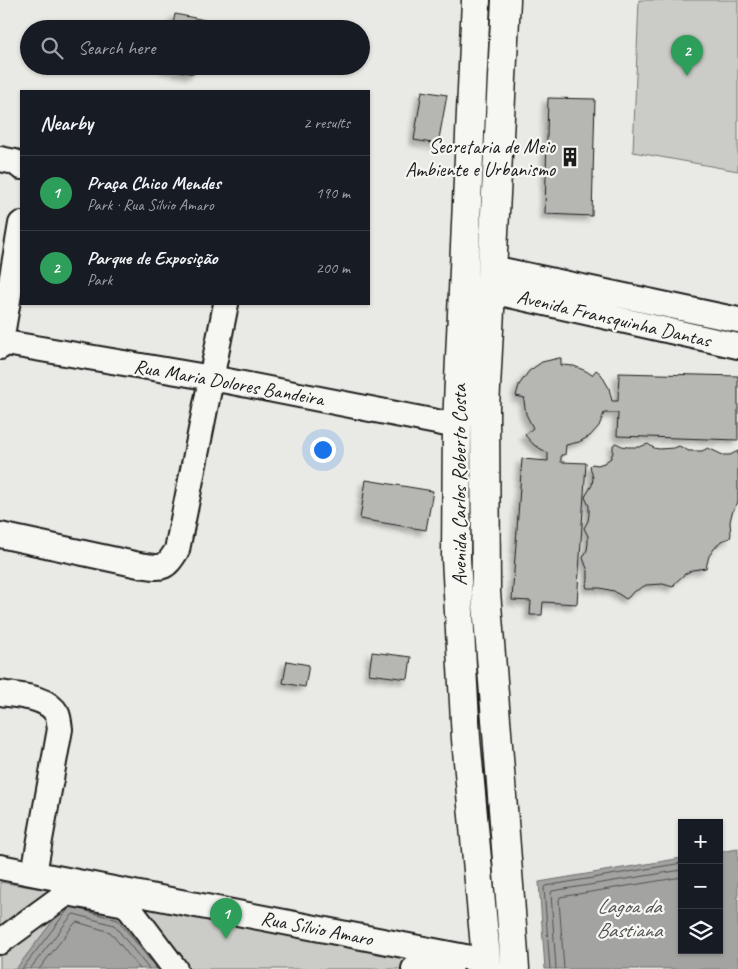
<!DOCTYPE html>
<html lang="en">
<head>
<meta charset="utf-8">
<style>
	:root { --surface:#171b24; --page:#242831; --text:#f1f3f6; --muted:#9ea1a6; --line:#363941; --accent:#919294 }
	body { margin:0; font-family:Caveat,sans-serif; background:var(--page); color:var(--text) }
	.controls { position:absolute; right:15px; bottom:15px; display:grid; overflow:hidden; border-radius:0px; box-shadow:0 1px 4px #0004 }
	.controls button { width:45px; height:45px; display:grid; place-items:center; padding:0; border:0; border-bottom:1px solid var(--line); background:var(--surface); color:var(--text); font:25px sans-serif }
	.you { position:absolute; left:322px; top:449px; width:18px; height:18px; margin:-12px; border:4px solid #fff; border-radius:50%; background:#1a73e8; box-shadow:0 0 0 8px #1a73e833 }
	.badge { display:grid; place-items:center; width:32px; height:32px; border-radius:50%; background:var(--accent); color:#fff; font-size:16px; font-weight:700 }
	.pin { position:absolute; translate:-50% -41px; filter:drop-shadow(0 1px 2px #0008) }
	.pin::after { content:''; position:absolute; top:26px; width:18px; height:15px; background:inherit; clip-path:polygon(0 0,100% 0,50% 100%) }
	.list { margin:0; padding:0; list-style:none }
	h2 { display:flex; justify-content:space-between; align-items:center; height:65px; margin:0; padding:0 20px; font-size:21px }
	h2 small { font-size:16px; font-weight:400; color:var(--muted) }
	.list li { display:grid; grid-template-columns:32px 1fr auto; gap:15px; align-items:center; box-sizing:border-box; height:75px; padding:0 20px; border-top:1px solid var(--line) }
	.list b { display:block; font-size:19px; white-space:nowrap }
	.list p { margin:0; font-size:16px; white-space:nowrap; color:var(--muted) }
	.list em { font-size:16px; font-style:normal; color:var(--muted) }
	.icon { flex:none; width:28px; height:28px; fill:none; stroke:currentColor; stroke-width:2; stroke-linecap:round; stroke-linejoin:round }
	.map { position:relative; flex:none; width:738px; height:969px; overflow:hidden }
	.search { position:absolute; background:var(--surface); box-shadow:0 1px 4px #0004; left:20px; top:20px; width:350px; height:55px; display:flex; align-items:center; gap:12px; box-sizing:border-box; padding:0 18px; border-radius:28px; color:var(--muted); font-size:19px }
	.panel { position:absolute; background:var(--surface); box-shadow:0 1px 4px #0004; left:20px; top:90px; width:350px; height:215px; border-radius:0px }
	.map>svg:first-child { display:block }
	.green { fill:#cbcbc7; stroke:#747472 }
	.water { fill:#a3a3a1; stroke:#6d6d6c }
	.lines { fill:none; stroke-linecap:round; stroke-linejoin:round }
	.shore { stroke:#525251; stroke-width:1 }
	.building { fill:#b6b6b3; stroke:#1c1c1c; filter:url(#shadow) }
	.minor-casing { stroke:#1c1c1c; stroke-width:28 }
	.major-casing { stroke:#1c1c1c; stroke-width:31 }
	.minor { stroke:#f6f6f2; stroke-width:24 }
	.major { stroke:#f6f6f2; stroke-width:28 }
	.labels { text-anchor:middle; stroke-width:4.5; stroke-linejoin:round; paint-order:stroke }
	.poi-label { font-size:20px; fill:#1c1c1c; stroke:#f6f6f2; text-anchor:end }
	.street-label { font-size:20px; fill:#1c1c1c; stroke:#f6f6f2 }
	.water-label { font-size:21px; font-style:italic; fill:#525251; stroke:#f6f6f2 }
</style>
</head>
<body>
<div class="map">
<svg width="738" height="969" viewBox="0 0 738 969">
	<defs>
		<filter id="shadow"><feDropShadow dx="-4.5" dy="4.5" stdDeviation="2.5" flood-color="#0004"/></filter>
	</defs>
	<rect width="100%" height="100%" fill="#e9e9e5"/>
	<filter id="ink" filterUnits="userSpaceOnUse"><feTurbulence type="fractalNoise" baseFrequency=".02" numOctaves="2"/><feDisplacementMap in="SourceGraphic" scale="10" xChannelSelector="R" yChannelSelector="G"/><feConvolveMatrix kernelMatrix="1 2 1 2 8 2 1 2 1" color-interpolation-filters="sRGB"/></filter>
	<g filter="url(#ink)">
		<path class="green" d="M639,0H738V171L633,152Z
			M0,882L67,893L442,964L432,969H163L69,900L16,969H0Z"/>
		<path class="water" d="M738,849V969H545L539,882L682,858V950H719V852Z
			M69,900L120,915L163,969H16Z"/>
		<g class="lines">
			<path class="shore" d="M80,909L118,920L157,969
				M22,969L70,907
				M30,969L72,915L74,914L114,925L149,969
				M39,969L75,923L77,922L110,932L140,969
				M550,969L544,888L545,886L682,863
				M556,969L551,893L552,891L682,870
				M564,969L559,900L560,897L682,877"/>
		</g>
		<path class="building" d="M175,14L205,20L203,29H172Z
			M165,66H196L194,74L165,68Z
			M422,91L447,95L438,144L414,140Z
			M548,98L595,99L592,216L545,214Z
			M559,358H561V365L574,366L586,371L592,375L596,370L601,374L609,388L612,401H618L619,373L738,376V440L617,436L618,413H604L599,426L590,436L579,442L566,445L565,455H561V462L586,463L577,604L543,602L542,615H530L531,601L512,600L522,459L548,461V453L534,445L525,435L533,428L526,414L524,401L525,398L516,396L519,385L529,371L542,362Z
			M616,443L622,446L627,447H639L648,444L654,448L659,449L674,448L679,446L689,451H702L708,448L723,455H730L738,451V502L732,513L730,522L731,534L730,538L721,541L714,549L709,556L706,568L692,570L685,574L676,582L673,587L663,584L646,585L632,593L629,597L626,599L614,591L600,588H587L586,585L588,580V571L583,558L587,550L588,543V536L584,528L588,521L589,514V506L585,497L592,485L593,478L590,466L592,464L598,465L604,463L611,458L613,452V445Z
			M366,480L433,491L426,530L360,519Z
			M372,652L411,657L408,679L369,674Z
			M287,661L309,665L305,687L283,683Z"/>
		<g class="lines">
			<defs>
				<path id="minor" d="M0,159L15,162L21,167
					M492,268L738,320
					M491,291L738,346
					M0,342L212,378L457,426
					M0,347L21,224
					M0,535L139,565C162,568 164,571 177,550L226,304
					M0,693C18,696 47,696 57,714C59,718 59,724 60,729L34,873
					M0,867L486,961
					M0,942L67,893L126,904L175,969
					M414,969L429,960L451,966"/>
				<path id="major" d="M476,0L457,426L456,558L466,739L487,969
					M506,0L485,407L486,592L510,898L515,969"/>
			</defs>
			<use href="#minor" class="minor-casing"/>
			<use href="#major" class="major-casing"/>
			<use href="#minor" class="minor"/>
			<use href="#major" class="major"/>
		</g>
	</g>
	<defs>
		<symbol id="building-bare" viewBox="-9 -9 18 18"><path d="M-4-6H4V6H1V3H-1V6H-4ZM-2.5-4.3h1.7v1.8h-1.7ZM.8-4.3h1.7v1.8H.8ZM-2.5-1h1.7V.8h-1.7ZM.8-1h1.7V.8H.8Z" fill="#1c1c1c" stroke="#f6f6f2" stroke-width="2.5" paint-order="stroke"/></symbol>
	</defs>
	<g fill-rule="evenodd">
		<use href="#building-bare" x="556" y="143" width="28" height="28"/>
	</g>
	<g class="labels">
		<g class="poi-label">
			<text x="555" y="153">Secretaria de Meio<tspan x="555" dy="23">Ambiente e Urbanismo</tspan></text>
		</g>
		<g class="street-label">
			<text transform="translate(614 318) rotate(13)" y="7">Avenida Fransquinha Dantas</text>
			<text transform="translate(229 382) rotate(10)" y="7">Rua Maria Dolores Bandeira</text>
			<text transform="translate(459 485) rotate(-90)" y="7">Avenida Carlos Roberto Costa</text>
			<text transform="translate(317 928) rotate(11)" y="7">Rua Sílvio Amaro</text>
		</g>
		<g class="water-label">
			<text x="629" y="913">Lagoa da<tspan x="629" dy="24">Bastiana</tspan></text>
		</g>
	</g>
</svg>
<div class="controls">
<button>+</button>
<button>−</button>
<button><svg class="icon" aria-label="layers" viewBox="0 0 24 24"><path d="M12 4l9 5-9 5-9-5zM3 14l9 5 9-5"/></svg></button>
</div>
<div class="you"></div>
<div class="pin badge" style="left:226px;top:939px;background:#2e9e5b">1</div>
<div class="pin badge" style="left:687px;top:76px;background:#2e9e5b">2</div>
<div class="search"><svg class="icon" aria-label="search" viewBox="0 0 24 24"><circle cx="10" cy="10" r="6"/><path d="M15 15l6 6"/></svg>Search here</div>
<section class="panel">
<h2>Nearby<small>2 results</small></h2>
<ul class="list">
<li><span class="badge" style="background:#2e9e5b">1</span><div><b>Praça Chico Mendes</b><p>Park · Rua Sílvio Amaro</p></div><em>190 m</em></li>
<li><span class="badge" style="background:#2e9e5b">2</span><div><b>Parque de Exposição</b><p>Park</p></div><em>200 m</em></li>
</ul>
</section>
</div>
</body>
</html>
